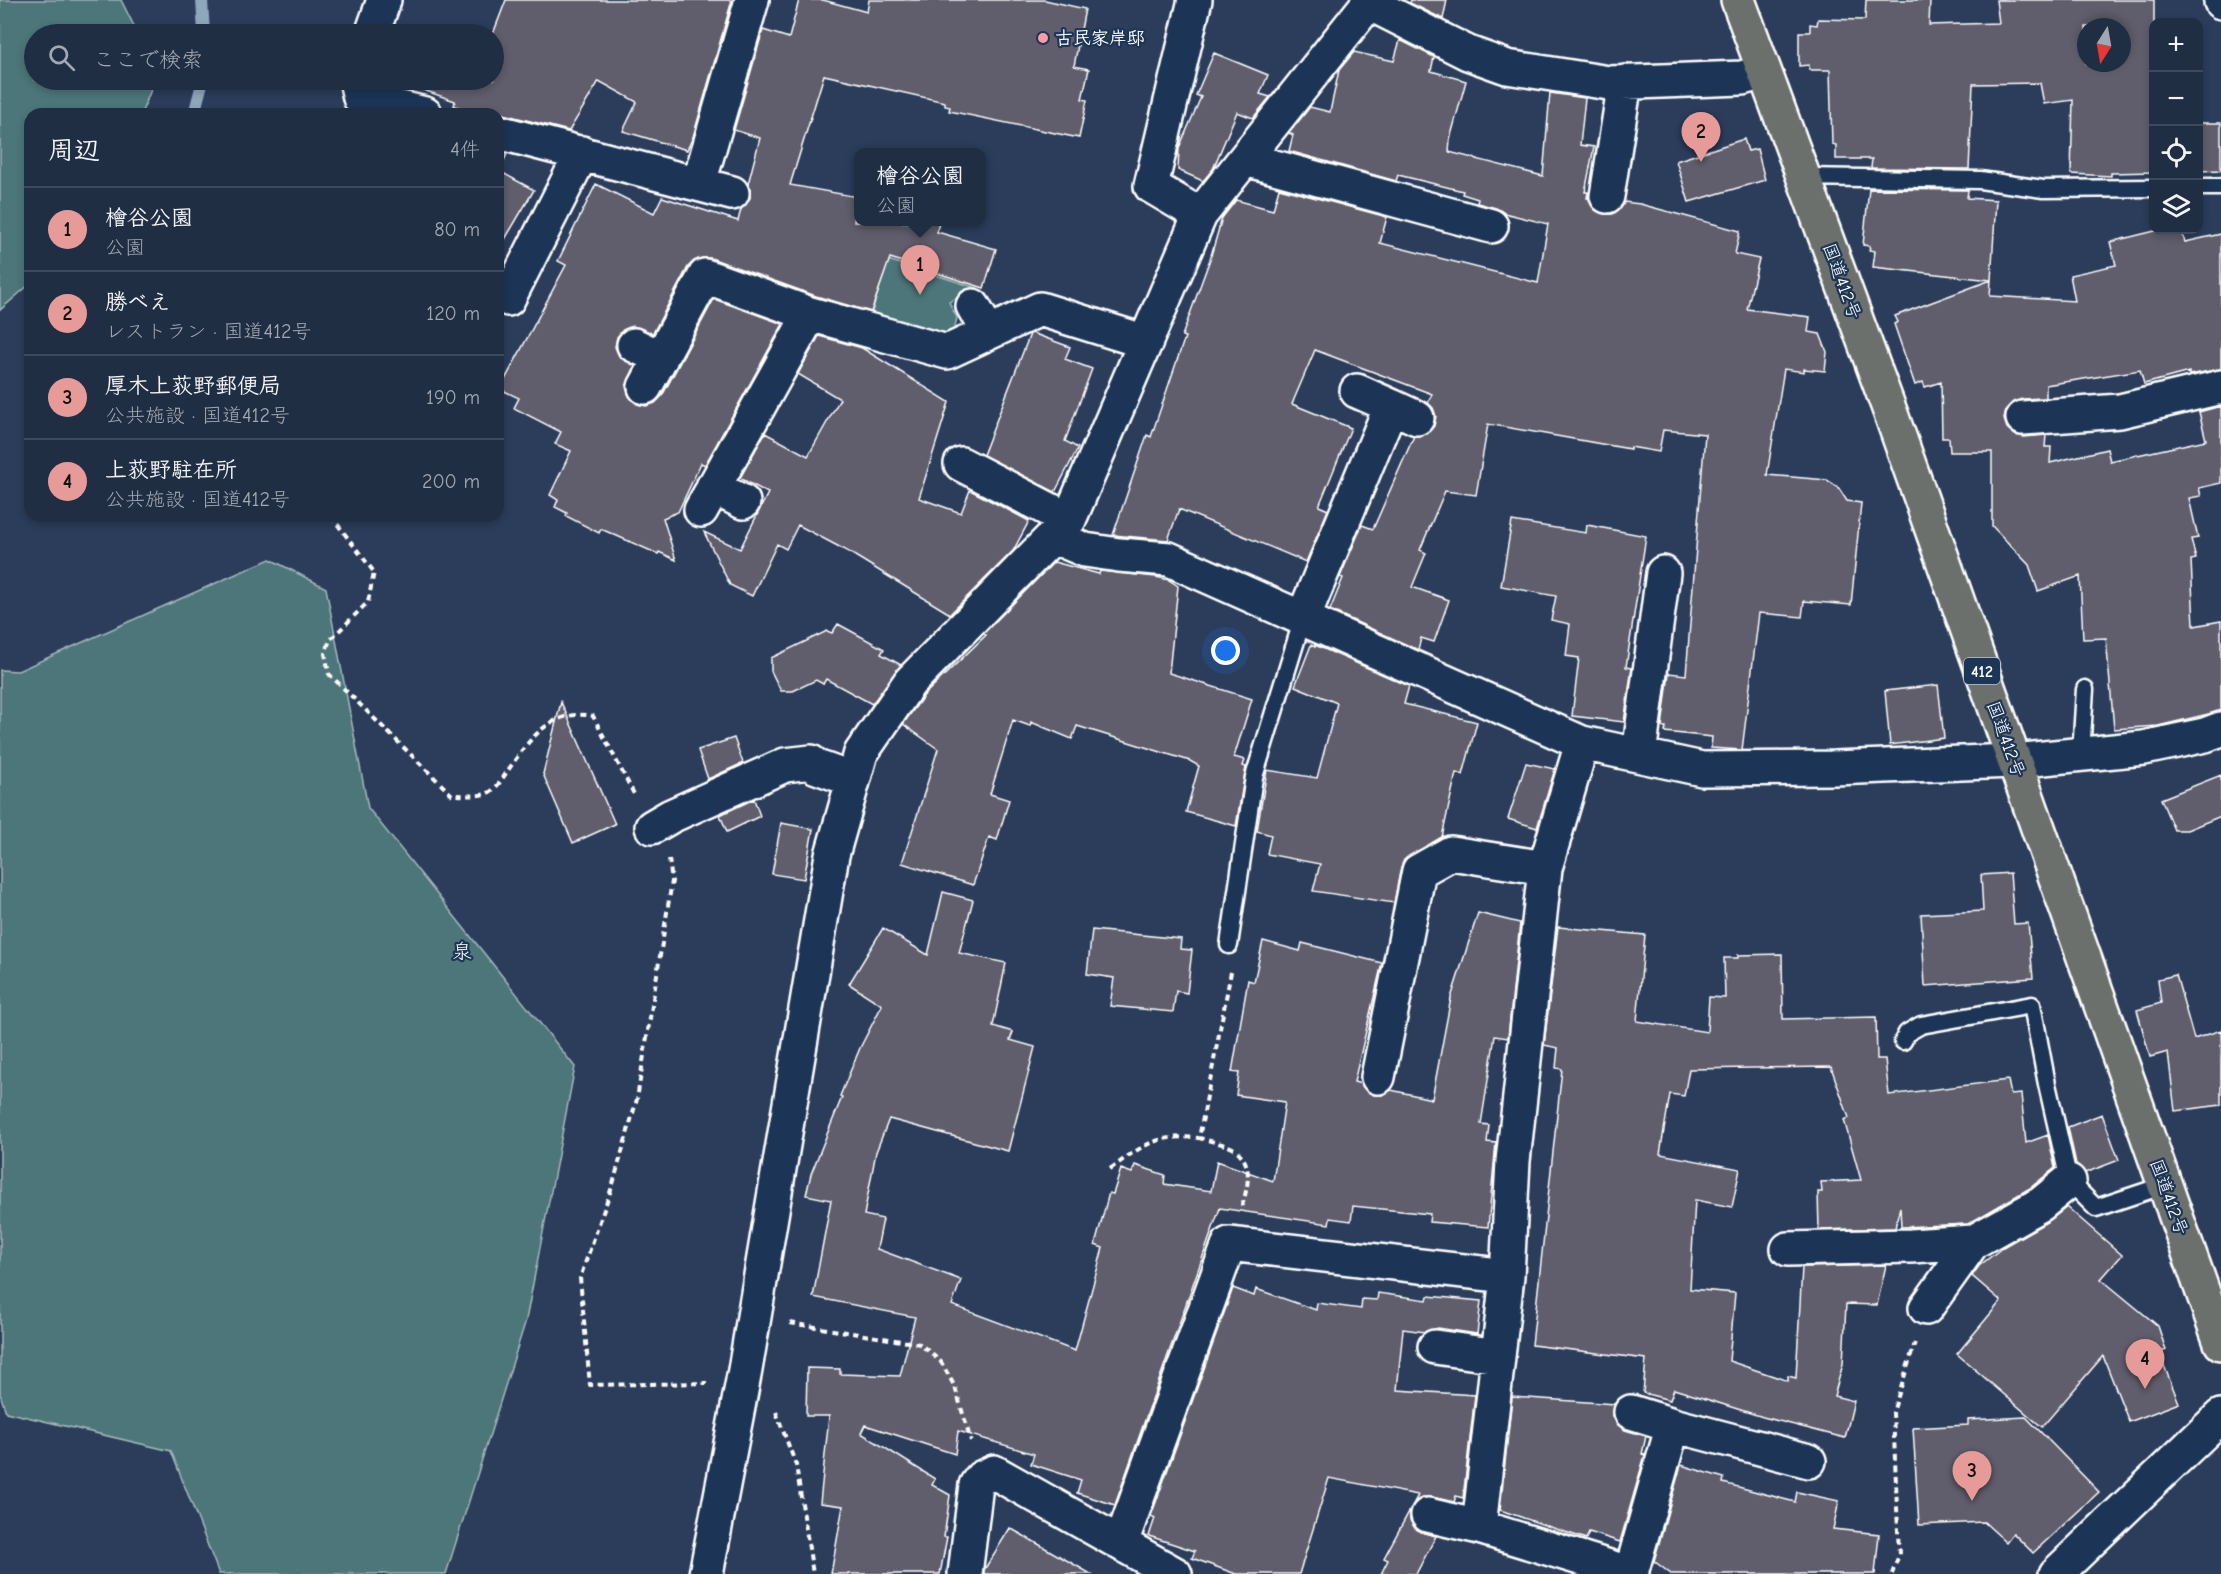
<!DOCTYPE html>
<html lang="ja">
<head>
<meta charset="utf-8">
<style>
	:root { --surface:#202e44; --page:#2d3a4f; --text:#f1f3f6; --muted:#a2a8b2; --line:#3d4a5d; --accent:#e69b98 }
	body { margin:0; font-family:"Comic Neue","Klee One",sans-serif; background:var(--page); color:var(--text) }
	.controls { position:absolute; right:18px; top:18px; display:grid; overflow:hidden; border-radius:12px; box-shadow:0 3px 9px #0003 }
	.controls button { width:54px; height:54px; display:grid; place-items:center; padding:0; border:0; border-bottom:2px solid var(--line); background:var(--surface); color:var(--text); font:30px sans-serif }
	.compass { position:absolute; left:2077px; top:18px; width:54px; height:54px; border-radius:50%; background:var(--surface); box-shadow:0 3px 9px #0003; rotate:191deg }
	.you { position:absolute; left:1226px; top:651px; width:21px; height:21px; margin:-15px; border:4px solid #fff; border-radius:50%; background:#1a73e8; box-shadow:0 0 0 9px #1a73e833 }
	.badge { display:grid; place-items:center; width:39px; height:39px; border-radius:50%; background:var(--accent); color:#111; font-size:20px; font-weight:700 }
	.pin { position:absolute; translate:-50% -50px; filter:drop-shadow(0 2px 3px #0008) }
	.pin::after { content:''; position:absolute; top:32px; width:21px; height:18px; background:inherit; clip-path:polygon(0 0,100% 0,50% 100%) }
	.popup { position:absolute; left:854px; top:148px; width:132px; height:78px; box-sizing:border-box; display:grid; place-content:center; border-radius:12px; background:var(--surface); filter:drop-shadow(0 2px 4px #0005); font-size:20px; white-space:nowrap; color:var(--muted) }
	.popup b { font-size:22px; color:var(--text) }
	.popup::after { content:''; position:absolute; left:50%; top:100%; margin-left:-12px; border:12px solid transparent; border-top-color:var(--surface) }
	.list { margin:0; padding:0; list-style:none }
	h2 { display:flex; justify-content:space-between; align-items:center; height:78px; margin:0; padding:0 24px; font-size:26px }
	h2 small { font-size:20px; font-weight:400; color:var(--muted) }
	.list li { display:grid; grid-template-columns:39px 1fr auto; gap:18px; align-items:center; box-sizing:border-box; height:84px; padding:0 24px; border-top:2px solid var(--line) }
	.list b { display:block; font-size:22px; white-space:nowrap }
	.list p { margin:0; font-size:20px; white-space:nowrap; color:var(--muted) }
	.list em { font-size:20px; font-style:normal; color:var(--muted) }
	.icon { flex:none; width:33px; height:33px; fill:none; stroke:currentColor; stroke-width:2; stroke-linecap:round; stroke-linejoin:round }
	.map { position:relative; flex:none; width:2221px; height:1574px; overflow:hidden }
	.search { position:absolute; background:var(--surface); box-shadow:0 3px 9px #0003; left:24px; top:24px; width:480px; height:66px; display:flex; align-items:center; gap:15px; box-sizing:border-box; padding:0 21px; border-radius:33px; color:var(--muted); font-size:22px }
	.panel { position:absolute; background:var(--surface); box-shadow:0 3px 9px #0003; left:24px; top:108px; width:480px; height:414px; border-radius:18px }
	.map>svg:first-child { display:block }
	.green { fill:#4d767a; stroke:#a6babc; stroke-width:1.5 }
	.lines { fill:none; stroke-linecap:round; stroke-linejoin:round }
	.stream { stroke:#8fa7bb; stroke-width:12 }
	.building { fill:#615d6c; stroke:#fff; stroke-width:1.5; fill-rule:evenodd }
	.lane-casing { stroke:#fff; stroke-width:21 }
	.street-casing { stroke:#fff; stroke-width:38 }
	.secondary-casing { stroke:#fff; stroke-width:38 }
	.highway-casing { stroke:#fff; stroke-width:38 }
	.path { stroke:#fff; stroke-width:4; stroke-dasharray:6 4.5; stroke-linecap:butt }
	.lane { stroke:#1d3557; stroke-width:16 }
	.street { stroke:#1d3557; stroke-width:33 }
	.secondary { stroke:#1d3557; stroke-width:33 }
	.highway { stroke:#6c706d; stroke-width:33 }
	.poi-dot { fill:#ff9aa2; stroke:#1d3557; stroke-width:2 }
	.labels { text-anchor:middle; stroke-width:4.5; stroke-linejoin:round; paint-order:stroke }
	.shield { fill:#1d3557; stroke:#bbc2cd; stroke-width:1.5 }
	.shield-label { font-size:16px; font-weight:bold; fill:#fff }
	.poi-label { font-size:18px; font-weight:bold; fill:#fff; stroke:#1d3557; text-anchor:start }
	.street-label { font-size:18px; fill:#fff; stroke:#1d3557 }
	.neighbourhood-label { font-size:20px; fill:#fff; stroke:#1d3557 }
</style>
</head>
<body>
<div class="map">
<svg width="2221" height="1574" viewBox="0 0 2221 1574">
	<rect width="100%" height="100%" fill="#2b3d5b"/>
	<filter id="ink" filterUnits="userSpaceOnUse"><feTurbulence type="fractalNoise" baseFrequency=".0167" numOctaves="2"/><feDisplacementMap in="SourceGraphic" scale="12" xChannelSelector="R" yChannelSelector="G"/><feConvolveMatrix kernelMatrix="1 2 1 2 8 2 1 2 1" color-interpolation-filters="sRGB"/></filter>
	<g filter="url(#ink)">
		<path class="green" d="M0,0H121L138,34H34V80H155L141,114H30V284L0,310Z
			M888,260L977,288L949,302L957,318L953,334L945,339L871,315Z
			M270,559L326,588L368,808L575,1067L526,1320L446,1574H219L171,1451L6,1412L0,1394V670L18,671Z"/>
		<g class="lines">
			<path class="stream" d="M202,0L204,34
				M194,114L203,80"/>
		</g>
		<path class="building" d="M506,0H732L693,137L687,150L623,131L637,102L599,81L569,131L503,114H488L454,106L455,101L406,84L407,80H494L493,34Z
			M799,0H823L867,12L869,0H1045L1085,9L1074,66L1089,69L1082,99L1087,100L1079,138L949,111L950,107L945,106V102L824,75L790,185L858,197L854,222H939L937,232L996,249L984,288L890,258L871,312L816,296L711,258H702L694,261L688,267L653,333L633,326L623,330L617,337L615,347L619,356L635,366L626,387L629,396L637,404L646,406L655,403L662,396L714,299L783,324L705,465L701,463L678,512L663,518L676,560L659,552L658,554L601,529L599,533L566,516L567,513L555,507L558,500L550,495L571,451L555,444L561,432L514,408L519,398L500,389L566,265L558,261L596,184L654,213L662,197L738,221L741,209L750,198V189L748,184L760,138L734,130L763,30L789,38Z
			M1411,0H1447L1443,19L1410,3Z
			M1866,0H1930L1929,25L1999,23L1996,0H2154V172L2111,173V176L2071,174L2073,100L2044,104L2040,83L1973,84L1969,169L1871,168L1872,159H1836V145L1832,144L1830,70H1809V65L1799,66V32H1810V24L1817,25L1818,19L1865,20ZM2086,27H2122V63H2086Z
			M1400,40L1434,57L1431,71L1466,81L1450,139L1449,152L1543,176L1550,93L1585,98L1580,145L1594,147L1585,192H1588L1587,198H1589L1595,210L1604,214H1613L1621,208L1624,202L1640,204L1740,231L1735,254L1759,259L1747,309L1810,317L1808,332L1820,334L1827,352L1825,371L1804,369V372L1784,369L1767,475L1827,480L1838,487L1847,501L1861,503L1851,605L1804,601L1802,617L1759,613L1742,750L1711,748L1712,737L1665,732L1666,727H1662L1669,673L1686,675L1705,434L1663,430L1659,452L1630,447V449L1488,424L1476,495L1445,491L1420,550L1426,553L1412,587L1449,600L1434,642L1421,638L1418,650L1330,610L1343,578L1340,577L1362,525L1373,529L1414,436L1427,434L1434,426L1436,416L1433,408L1428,403L1432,394L1315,350L1292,404L1351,428L1319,506L1328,510L1306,562L1179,509L1168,540L1113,535L1147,435L1151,437L1185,337L1182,336L1210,259L1222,218L1236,200L1273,210L1279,188L1387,217L1380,243L1538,283L1548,224L1504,213L1496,208L1477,203L1478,199L1462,194L1463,191L1398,175L1396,181L1289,151L1293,135L1289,133L1310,107L1330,112L1339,70L1354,52L1394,61Z
			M1214,53L1268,75L1260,94L1270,97L1253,118L1237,112L1213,169L1203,181L1178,170L1179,148L1201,97L1196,95Z
			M2199,123H2221V170L2199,171Z
			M1744,139L1748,151L1757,149L1765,180L1689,202L1676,161Z
			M498,151L507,154L499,171L534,190L498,251Z
			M1869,189L1968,190L1967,198L1996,200L1990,296L2075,301L2070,275L2116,265L2110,242L2159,230H2181L2185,242L2221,234V369L2189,375V372L2144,384L2140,370L2046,385V398L2022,399L2013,402L2006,409L2004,419L2007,428L2015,435L2024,437L2046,435L2045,447H2051L2050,463L2107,449L2110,461L2206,440L2199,412L2221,406V483L2199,488L2201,496L2189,498L2198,538L2191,539L2196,559L2191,560L2194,626L2221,621V711L2158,726L2114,729L2106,638L2083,639L2080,576L2038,591L2029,565L1992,526V452H1950L1949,438H1942L1941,382L1925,387L1923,382L1915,385L1894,324L1898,322L1895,316L1991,280L1873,267L1875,251L1869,250L1870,246L1863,245Z
			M1032,333L1070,347L1065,359L1092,369L1065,441L1078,448L1055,492L983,455L1030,334Z
			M819,336L862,348L949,402L919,498L961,513L970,490L1029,521L1013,551L950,614L847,551L798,525L786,549L777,544L752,596L730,585L704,532L740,549L768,493L740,478L765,433L808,456L840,399L798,374Z
			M1512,521L1586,533L1587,525L1646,536L1626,667L1632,668L1624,722L1572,716L1579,658L1566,656L1570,624L1551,620L1556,596L1501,586Z
			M1054,562L1099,574L1100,571L1156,577L1169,580L1178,586L1169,673L1252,699L1234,757L1245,760L1243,766L1246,767L1236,826L1186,812L1199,766L1190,761L1077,726L1072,739L1031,722L1030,726L1013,720L990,794L1009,800L997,840L989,837L973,885L902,863L938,749L903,724L925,694L986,635L983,634Z
			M838,624L884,649L881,654L901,665L872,704L826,679L823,684L816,680L793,691H781L771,671V658L827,631L832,633Z
			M1311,645L1315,647V645L1409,686L1404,704L1477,722L1463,775L1456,773L1442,837L1404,860L1401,867L1394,903L1313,891L1320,864L1267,854L1271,835L1257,831L1267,770L1317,778L1337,703L1295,686Z
			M1938,685L1944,738L1890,745L1885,691Z
			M561,702L615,824L573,843L543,774Z
			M734,738L743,763L708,779L698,750Z
			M1526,763L1555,769L1537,828L1508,819Z
			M2221,775V816L2187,830H2174L2161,799Z
			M754,799L760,816L727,832L720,815Z
			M781,823L813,829L804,879L772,874Z
			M2010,873L2014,924L2028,923L2033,978L1925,986L1921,914L1983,911L1981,875Z
			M943,892L973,900L959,953L1006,963L993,1026L1013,1032L1010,1040L1035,1047L1008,1151L889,1119L876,1152L864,1215L883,1219L877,1249L961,1280L952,1305L1075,1351L1103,1248L1095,1245L1109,1193L1113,1194L1121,1169L1132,1173L1135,1165L1165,1175L1164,1184L1211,1191L1217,1161L1273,1181L1285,1102L1236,1095L1239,1073L1232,1072L1248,980L1254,982L1263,941L1300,951L1302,943L1382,963L1354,1082L1361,1084L1366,1091L1374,1095H1383L1391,1090L1432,1099L1451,998L1478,913L1520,923L1508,1038L1495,1036L1481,1124L1489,1125L1487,1142L1496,1143L1488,1227L1429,1222L1430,1214L1353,1206L1351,1221L1330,1218L1329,1224L1220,1208L1115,1505L1077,1493L1081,1480L1031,1464L1034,1454L958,1431L955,1454L865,1425L861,1433L935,1479L932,1485L950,1495L944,1537H947L940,1574H831L843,1506L820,1503L829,1416H806L807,1368L840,1369V1374L900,1376L915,1317L813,1297L831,1200L806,1195L811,1174L842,1097L840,1096L860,1048L882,1005L849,984L883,928L928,955Z
			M1558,927L1645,935L1637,1021L1707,1032L1709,997L1725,998L1724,958H1738V955L1782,954L1783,1019L1876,1017L1877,1059H1885L1889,1095L2008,1080L2011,1095L2021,1094L2026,1143L2048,1135L2055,1168L2030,1188L1968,1224L1901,1227L1900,1207L1895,1228L1819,1230L1818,1192H1822L1821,1182L1861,1180L1844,1120L1849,1118L1831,1067L1689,1069L1684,1096L1670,1094L1660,1154L1740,1169L1732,1207L1695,1200L1690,1289L1735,1293L1729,1361L1788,1381V1376L1796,1378L1802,1267L1886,1265L1877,1305L1846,1304L1843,1364L1834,1396L1854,1401L1845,1438L1763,1417L1674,1389L1670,1400L1643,1393L1646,1359L1532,1345L1562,1069L1556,1068L1558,1048L1544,1045Z
			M1092,930L1181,939L1180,949L1192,950L1187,993L1176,991L1173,1012L1110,1006L1114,978L1087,974Z
			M2176,975L2194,1039L2221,1030V1105L2175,1111L2168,1052L2150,1057L2137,1010L2161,1003L2158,979Z
			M2102,1114L2119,1160L2085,1173L2076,1164L2068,1127Z
			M2067,1207L2122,1255L2101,1279L2158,1326L2166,1350L2159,1353L2179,1403L2129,1422L2103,1356L2042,1427L1957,1354L2001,1301L1972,1276L1979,1266L2003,1247L2050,1220Z
			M1233,1288L1254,1296L1256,1289L1316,1310L1317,1303L1361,1309L1362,1299L1377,1300L1378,1293L1427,1300L1428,1296L1481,1301L1477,1334L1438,1328L1425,1332L1403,1329L1397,1390L1475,1395L1463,1498L1456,1496L1454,1502L1432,1497H1423L1415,1502L1410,1510V1520L1415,1528L1424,1533L1436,1536L1416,1574H1381L1388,1560L1384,1558L1418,1495L1329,1478L1299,1574H1236L1192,1558L1195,1551L1149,1536L1155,1518L1151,1516Z
			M1512,1397L1615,1404L1613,1416L1618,1425L1625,1430L1646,1436L1642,1454L1645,1455L1620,1542L1589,1532L1586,1539L1500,1510Z
			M2026,1417L2099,1492L2033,1553L2013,1533L2006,1542L1984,1522L1919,1525L1913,1428L1968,1425V1420Z
			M1681,1465L1724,1478L1723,1483L1795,1502L1797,1492L1839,1501L1833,1529L1879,1534L1875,1574H1671L1654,1561Z
			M1010,1528L1091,1574H984V1570Z"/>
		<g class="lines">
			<defs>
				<path id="lane" d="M1803,177L1980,180L2043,189L2154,188
					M2198,187H2221
					M2081,754L2085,689
					M1229,945L1254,777L1303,618
					M1903,1041L1907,1033L1921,1025L2032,1005L2047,1084L2069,1181L2096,1208L2165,1185"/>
				<path id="street" d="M1195,0L1151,186L1200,215
					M1369,3L1468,53L1507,67L1609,83L1742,78L1764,72
					M372,34L384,0
					M356,80L360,98L425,114
					M498,132L732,193
					M1245,159L1491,226
					M699,183L752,0
					M1607,196L1625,82
					M508,299L582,153
					M973,306L988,332
					M634,345L661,358
					M645,387L705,276L810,314
					M1391,406L1417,418
					M2023,418L2120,411L2221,387
					M961,464L1069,520
					M713,487L743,502
					M701,510L810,314L947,352L1040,309L1146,342
					M1054,537L1085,550L1119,555L1169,559L1582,743
					M1303,618L1391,406L1357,391
					M1639,755L1663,573
					M652,827L671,816L785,765L811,762L817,767L853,780
					M1378,1077L1419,871L1451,853L1545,868
					M1788,1249L1911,1246L1973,1242L2041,1204L2069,1181
					M1926,1308L1973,1242
					M1435,1347L1498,1356
					M1631,1412L1673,1425
					M1428,1515L1479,1527
					M1121,1543L1229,1244L1507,1276
					M1631,1573L1673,1425L1809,1461
					M706,1574L745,1370L832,855L861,753L910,682L1069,520L1200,215L1371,0
					M965,1574L976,1485L981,1478L994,1472L1175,1574
					M1632,1574L1479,1527L1507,1276L1513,1161L1545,868L1582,743L1702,769L1834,768L2013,761L2144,748L2205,735L2221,729"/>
				<path id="secondary" d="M2221,0V2
					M2056,1574L2221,1416"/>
				<path id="highway" d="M1738,0L1891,414L2221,1343"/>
			</defs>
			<use href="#lane" class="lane-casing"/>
			<use href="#street" class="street-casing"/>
			<use href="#secondary" class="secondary-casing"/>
			<use href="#highway" class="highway-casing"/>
			<path class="path" d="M331,516L374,572L368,602L330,640L325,653L329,674L452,795C462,795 479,797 488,793C498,788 503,777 509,769C529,739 552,708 593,716L634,794
				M669,859L672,881L637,1099L613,1184L580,1278L590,1385L707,1383
				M1231,972L1199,1138C1209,1141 1227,1144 1236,1150C1255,1166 1247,1189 1241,1209
				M1110,1169C1144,1145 1155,1134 1199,1138
				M790,1323L920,1344L941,1362L955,1387L971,1441
				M776,1412L796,1465L813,1574
				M1892,1574L1899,1555L1893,1412L1915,1343"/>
			<use href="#lane" class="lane"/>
			<use href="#street" class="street"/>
			<use href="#secondary" class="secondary"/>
			<use href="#highway" class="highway"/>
		</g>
	</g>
	<circle class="poi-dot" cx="1043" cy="38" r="6"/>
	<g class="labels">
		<rect class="shield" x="1964" y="658" width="36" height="26" rx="4.5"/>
		<g class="shield-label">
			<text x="1982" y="677">412</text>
		</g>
		<g class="poi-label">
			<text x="1055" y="44">古民家岸邸</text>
		</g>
		<g class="street-label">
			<text transform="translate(1842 281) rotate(70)" y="6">国道412号</text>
			<text transform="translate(2006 739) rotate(70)" y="6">国道412号</text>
			<text transform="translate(2169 1197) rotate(70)" y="6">国道412号</text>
		</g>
		<g class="neighbourhood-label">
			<text x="462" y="958">泉</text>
		</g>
	</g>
</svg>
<div class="controls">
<button>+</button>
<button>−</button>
<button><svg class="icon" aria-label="locate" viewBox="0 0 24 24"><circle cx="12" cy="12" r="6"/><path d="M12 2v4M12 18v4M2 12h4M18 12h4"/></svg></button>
<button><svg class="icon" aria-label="layers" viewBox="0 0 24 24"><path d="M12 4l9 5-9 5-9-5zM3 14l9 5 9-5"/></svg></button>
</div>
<svg class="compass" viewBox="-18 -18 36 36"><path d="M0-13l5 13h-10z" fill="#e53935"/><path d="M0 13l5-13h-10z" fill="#a2a8b2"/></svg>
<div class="you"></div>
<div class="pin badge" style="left:920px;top:295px">1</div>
<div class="popup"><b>檜谷公園</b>公園</div>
<div class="pin badge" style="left:1701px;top:162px">2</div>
<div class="pin badge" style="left:1972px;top:1501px">3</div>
<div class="pin badge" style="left:2145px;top:1389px">4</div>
<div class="search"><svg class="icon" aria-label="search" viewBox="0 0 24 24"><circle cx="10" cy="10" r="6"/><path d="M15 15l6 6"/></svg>ここで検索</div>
<section class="panel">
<h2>周辺<small>4件</small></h2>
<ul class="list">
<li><span class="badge">1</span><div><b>檜谷公園</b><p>公園</p></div><em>80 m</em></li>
<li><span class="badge">2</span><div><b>勝べえ</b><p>レストラン · 国道412号</p></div><em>120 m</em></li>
<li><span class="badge">3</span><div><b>厚木上荻野郵便局</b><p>公共施設 · 国道412号</p></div><em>190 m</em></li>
<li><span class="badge">4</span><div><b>上荻野駐在所</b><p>公共施設 · 国道412号</p></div><em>200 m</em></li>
</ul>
</section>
</div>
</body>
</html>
